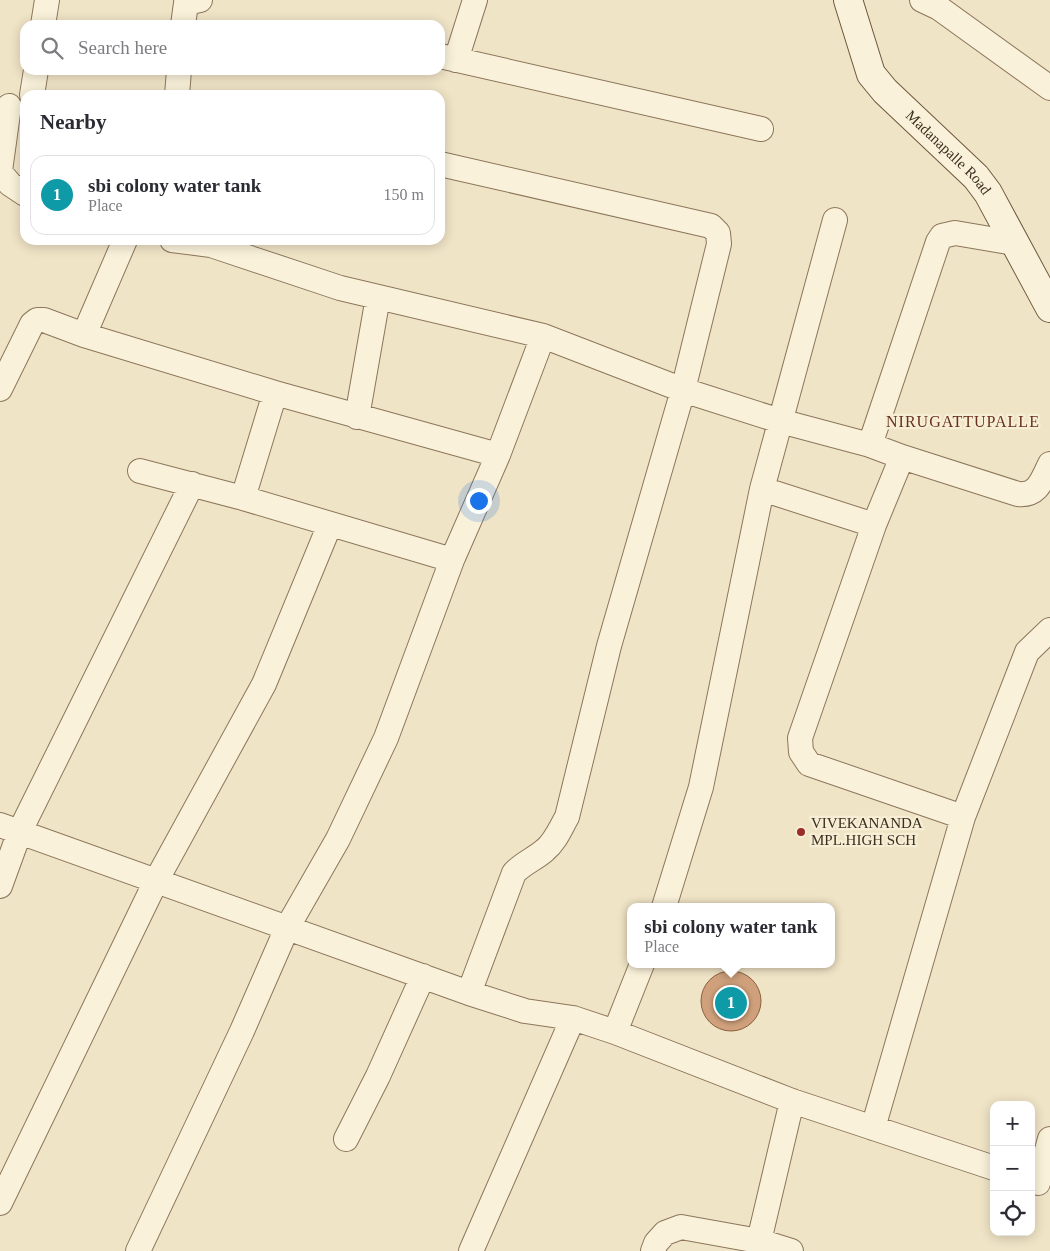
<!DOCTYPE html>
<html lang="en">
<head>
<meta charset="utf-8">
<style>
	:root { --surface:#fff; --page:#f7f7f7; --text:#2b2b33; --muted:#7c7c81; --line:#e1e1e2; --accent:#9c2c29 }
	body { margin:0; font-family:Georgia,serif; background:var(--page); color:var(--text) }
	.controls { position:absolute; right:15px; bottom:15px; display:grid; overflow:hidden; border-radius:10px; box-shadow:0 2px 12px #0003 }
	.controls button { width:45px; height:45px; display:grid; place-items:center; padding:0; border:0; border-bottom:1px solid var(--line); background:var(--surface); color:var(--text); font:25px sans-serif }
	.you { position:absolute; left:478px; top:500px; width:18px; height:18px; margin:-12px; border:4px solid #fff; border-radius:50%; background:#1a73e8; box-shadow:0 0 0 8px #1a73e833 }
	.badge { display:grid; place-items:center; width:32px; height:32px; border-radius:50%; background:var(--accent); color:#fff; font-size:16px; font-weight:700 }
	.pin { position:absolute; translate:-50% -50%; border:2px solid #fff; box-shadow:0 1px 5px #0006 }
	.popup { position:absolute; left:627px; top:903px; width:208px; height:65px; box-sizing:border-box; display:grid; place-content:center; border-radius:10px; background:var(--surface); filter:drop-shadow(0 1px 4px #0005); font-size:16px; white-space:nowrap; color:var(--muted) }
	.popup b { font-size:19px; color:var(--text) }
	.popup::after { content:''; position:absolute; left:50%; top:100%; margin-left:-10px; border:10px solid transparent; border-top-color:var(--surface) }
	.list { margin:0; padding:0; list-style:none }
	h2 { display:flex; justify-content:space-between; align-items:center; height:65px; margin:0; padding:0 20px; font-size:21px }
	h2 small { font-size:16px; font-weight:400; color:var(--muted) }
	.list li { display:grid; grid-template-columns:32px 1fr auto; gap:15px; align-items:center; box-sizing:border-box; height:80px; margin:0 10px 10px; padding:0 10px; border:1px solid var(--line); border-radius:15px }
	.list b { display:block; font-size:19px; white-space:nowrap }
	.list p { margin:0; font-size:16px; white-space:nowrap; color:var(--muted) }
	.list em { font-size:16px; font-style:normal; color:var(--muted) }
	.icon { flex:none; width:28px; height:28px; fill:none; stroke:currentColor; stroke-width:2; stroke-linecap:round; stroke-linejoin:round }
	.map { position:relative; flex:none; width:1050px; height:1251px; overflow:hidden }
	.search { position:absolute; background:var(--surface); box-shadow:0 2px 12px #0003; left:20px; top:20px; width:425px; height:55px; display:flex; align-items:center; gap:12px; box-sizing:border-box; padding:0 18px; border-radius:15px; color:var(--muted); font-size:19px }
	.panel { position:absolute; background:var(--surface); box-shadow:0 2px 12px #0003; left:20px; top:90px; width:425px; height:155px; border-radius:15px }
	.map>svg:first-child { display:block }
	.building { fill:#cfa07b; stroke:#8b6040 }
	.lines { fill:none; stroke-linecap:round; stroke-linejoin:round }
	.minor-casing { stroke:#8c765b; stroke-width:26 }
	.secondary-casing { stroke:#6e573e; stroke-width:30 }
	.minor { stroke:#faf1da; stroke-width:24 }
	.secondary { stroke:#faf1da; stroke-width:28 }
	.poi-dot { fill:#9c2c29; stroke:#f7eed6; stroke-width:2 }
	.labels { text-anchor:middle; stroke-width:4.5; stroke-linejoin:round; paint-order:stroke }
	.street-label { font-size:15px; fill:#3b2e1f; stroke:#f7eed6 }
	.poi-label { font-size:15px; fill:#3b2e1f; stroke:#f7eed6; text-anchor:start }
	.neighbourhood-label { font-size:16px; letter-spacing:1px; fill:#692f1d; stroke:#f7eed6 }
</style>
</head>
<body>
<div class="map">
<svg width="1050" height="1251" viewBox="0 0 1050 1251">
	<rect width="100%" height="100%" fill="#f0e4c6"/>
	<path class="building" d="M701 1001a30 30 0 1 1 60 0a30 30 0 1 1-60 0Z"/>
	<g class="lines">
		<defs>
			<path id="minor" d="M922,0L939,8L1050,88
				M43,25L47,0
				M183,25L186,3L200,0
				M440,56L761,129
				M456,60L475,0
				M32,95L36,70
				M177,95L179,70
				M440,164L711,226L718,233L719,244L683,390L609,646L567,817C560,829 555,842 545,850C535,859 523,863 514,873L469,993
				M0,171L9,106
				M0,172L10,184L25,194
				M172,240L211,245L340,288L543,336L683,390L780,421L870,445L902,457L874,525L800,738L801,752L809,764L963,817
				M84,335L125,240
				M0,389L32,324L37,320H44L84,335L275,393L498,455
				M357,417L378,297
				M870,445L938,242L942,236L955,233L1014,243
				M902,457L1018,494C1038,496 1042,480 1050,464
				M140,471L243,498L452,560
				M762,489L874,525
				M243,498L275,393
				M0,825L469,993L525,1011L573,1018L615,1032L792,1101L994,1168
				M0,886L20,831L192,484
				M664,907L701,787L762,489L835,220
				M615,1032L642,964
				M873,1128L963,817L1027,652L1050,630
				M346,1139L378,1076L423,976
				M1038,1183L1050,1139
				M0,1203L156,881L264,684L330,524
				M759,1241L792,1101
				M138,1251L242,1031L287,928L338,839L386,738L452,560L498,455L543,336
				M471,1251L573,1018
				M653,1251L656,1243L665,1233L681,1227L759,1241L791,1251"/>
			<g id="secondary">
				<path id="s1" d="M848,0L871,74L885,91L976,177L988,193L1050,308"/>
			</g>
		</defs>
		<use href="#minor" class="minor-casing"/>
		<use href="#secondary" class="secondary-casing"/>
		<use href="#minor" class="minor"/>
		<use href="#secondary" class="secondary"/>
	</g>
	<circle class="poi-dot" cx="801" cy="832" r="5"/>
	<g class="labels">
		<g class="street-label">
			<text dy="5" stroke="none"><textPath href="#s1" startOffset="188">Madanapalle Road</textPath></text>
		</g>
		<g class="poi-label">
			<text x="811" y="828">VIVEKANANDA<tspan x="811" dy="17">MPL.HIGH SCH</tspan></text>
		</g>
		<g class="neighbourhood-label">
			<text x="963" y="427">NIRUGATTUPALLE</text>
		</g>
	</g>
</svg>
<div class="controls">
<button>+</button>
<button>−</button>
<button><svg class="icon" aria-label="locate" viewBox="0 0 24 24"><circle cx="12" cy="12" r="6"/><path d="M12 2v4M12 18v4M2 12h4M18 12h4"/></svg></button>
</div>
<div class="you"></div>
<div class="pin badge" style="left:731px;top:1003px;background:#0f9aa8">1</div>
<div class="popup"><b>sbi colony water tank</b>Place</div>
<div class="search"><svg class="icon" aria-label="search" viewBox="0 0 24 24"><circle cx="10" cy="10" r="6"/><path d="M15 15l6 6"/></svg>Search here</div>
<section class="panel">
<h2>Nearby<small></small></h2>
<ul class="list">
<li><span class="badge" style="background:#0f9aa8">1</span><div><b>sbi colony water tank</b><p>Place</p></div><em>150 m</em></li>
</ul>
</section>
</div>
</body>
</html>
